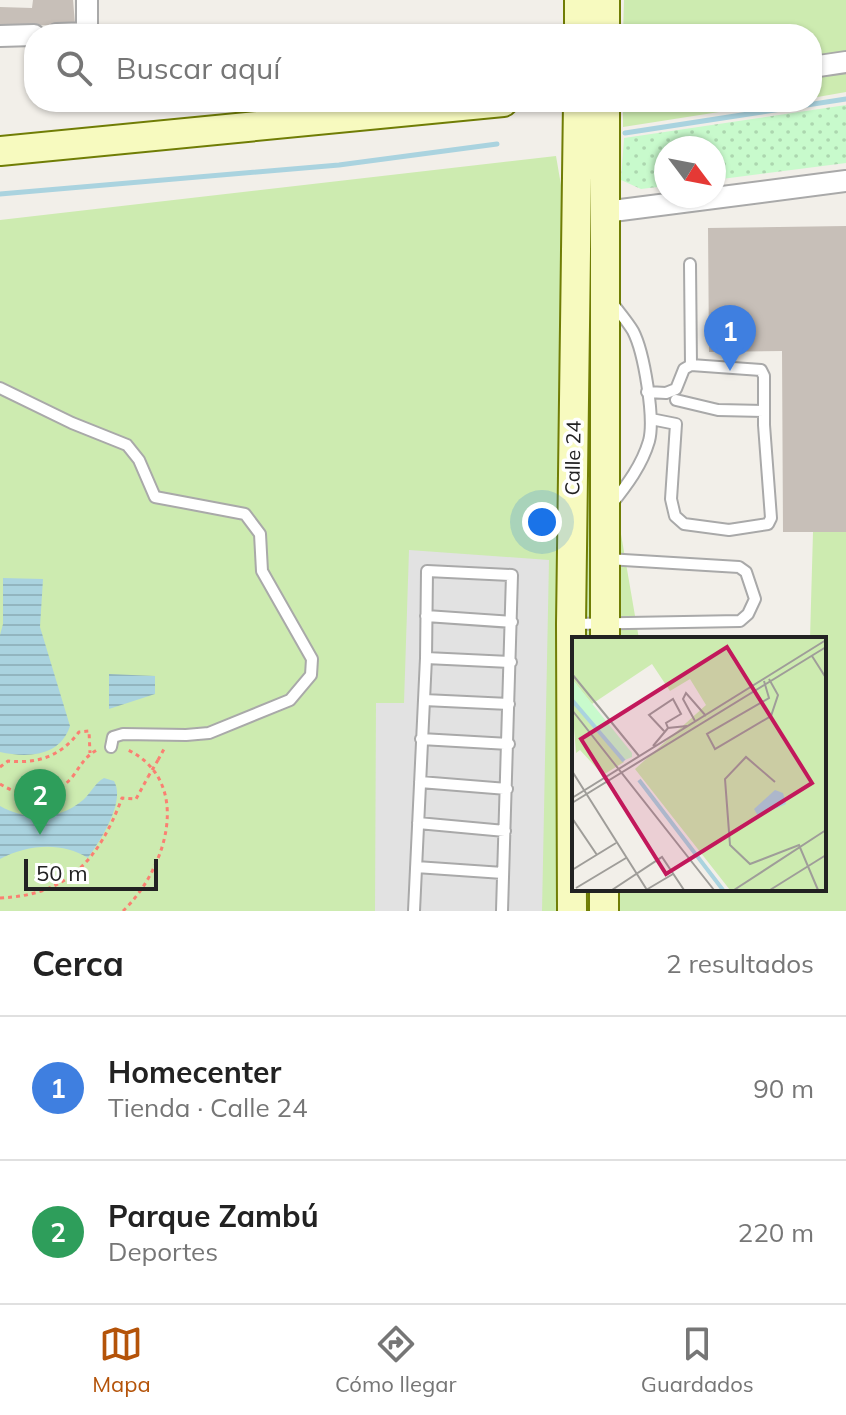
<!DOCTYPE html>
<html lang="es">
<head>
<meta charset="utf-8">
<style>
	:root { --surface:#fff; --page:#f6f6f6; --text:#222; --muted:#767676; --line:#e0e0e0; --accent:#b45309 }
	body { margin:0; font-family:Mulish,sans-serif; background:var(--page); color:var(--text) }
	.compass { position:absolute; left:654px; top:136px; width:72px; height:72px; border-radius:50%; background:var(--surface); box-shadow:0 2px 6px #0004; rotate:122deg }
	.scale { position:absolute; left:24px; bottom:20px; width:134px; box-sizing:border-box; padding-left:8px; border:4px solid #222; border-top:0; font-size:22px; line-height:28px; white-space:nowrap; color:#222; -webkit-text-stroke:6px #fff; paint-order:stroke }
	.you { position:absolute; left:542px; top:522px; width:28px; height:28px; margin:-20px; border:6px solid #fff; border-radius:50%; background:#1a73e8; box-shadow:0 0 0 12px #1a73e833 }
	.badge { display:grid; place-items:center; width:52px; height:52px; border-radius:50%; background:var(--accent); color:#fff; font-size:26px; font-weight:700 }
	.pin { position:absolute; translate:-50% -66px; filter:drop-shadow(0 2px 4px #0008) }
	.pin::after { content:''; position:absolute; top:42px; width:28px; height:24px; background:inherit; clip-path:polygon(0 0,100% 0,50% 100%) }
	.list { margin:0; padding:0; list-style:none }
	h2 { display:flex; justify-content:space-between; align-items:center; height:104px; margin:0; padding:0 32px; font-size:34px }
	h2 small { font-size:26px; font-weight:400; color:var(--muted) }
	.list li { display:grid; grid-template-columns:52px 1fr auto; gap:24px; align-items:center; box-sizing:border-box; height:144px; padding:0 32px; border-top:2px solid var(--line) }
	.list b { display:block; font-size:30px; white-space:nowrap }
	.list p { margin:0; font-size:26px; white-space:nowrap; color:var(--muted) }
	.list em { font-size:26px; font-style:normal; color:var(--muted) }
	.icon { flex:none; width:44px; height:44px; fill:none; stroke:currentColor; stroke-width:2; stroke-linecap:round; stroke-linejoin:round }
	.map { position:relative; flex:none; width:846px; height:911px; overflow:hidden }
	.search { position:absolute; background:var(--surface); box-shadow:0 2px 6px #0004; left:24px; right:24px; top:24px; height:88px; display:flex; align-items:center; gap:20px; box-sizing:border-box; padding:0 28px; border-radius:32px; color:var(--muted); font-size:30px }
	.sheet { height:392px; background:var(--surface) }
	nav { display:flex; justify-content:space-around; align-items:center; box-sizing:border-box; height:112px; border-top:2px solid var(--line); background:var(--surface); font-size:22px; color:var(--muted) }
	nav a { display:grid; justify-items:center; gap:4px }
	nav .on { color:var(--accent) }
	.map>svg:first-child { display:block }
	.grass { fill:#cdebb0 }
	.park { fill:url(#park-dots) }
	.parking { fill:#e2e2e2 }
	.water { fill:url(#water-rules) }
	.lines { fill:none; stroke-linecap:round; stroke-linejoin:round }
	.stream { stroke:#aad3df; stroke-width:5 }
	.building { fill:#c7bfb8 }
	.lane-casing { stroke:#a9a9a9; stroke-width:14 }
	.street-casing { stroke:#a9a9a9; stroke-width:24 }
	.secondary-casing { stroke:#707d05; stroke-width:32 }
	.path { stroke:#fa8072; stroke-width:3; stroke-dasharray:4 4; stroke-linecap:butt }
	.lane { stroke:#fff; stroke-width:10 }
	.street { stroke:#fff; stroke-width:20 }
	.secondary { stroke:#f7fabf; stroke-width:28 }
	.path-bridge { stroke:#fa8072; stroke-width:3; stroke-dasharray:4 4; stroke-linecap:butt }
	.labels { text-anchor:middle; stroke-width:7; stroke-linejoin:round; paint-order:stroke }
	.street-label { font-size:20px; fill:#222; stroke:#fff }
	.inset-river { fill:none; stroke:#aad3df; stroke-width:4 }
	.inset-road { fill:none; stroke:#9f9d99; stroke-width:2 }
	.view { fill:#c2185b; fill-opacity:0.15; stroke:#c2185b; stroke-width:4 }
	.inset-edge { fill:none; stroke:#222; stroke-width:4 }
</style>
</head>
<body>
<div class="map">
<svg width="846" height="911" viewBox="0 0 846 911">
	<defs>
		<pattern id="park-dots" width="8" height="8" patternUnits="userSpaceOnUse" patternTransform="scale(2)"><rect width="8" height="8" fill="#c8facc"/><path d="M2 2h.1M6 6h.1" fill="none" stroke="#acd6af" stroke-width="1.8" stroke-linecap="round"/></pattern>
		<pattern id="water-rules" width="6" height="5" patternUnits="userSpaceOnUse" patternTransform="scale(2)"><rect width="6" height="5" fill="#aad3df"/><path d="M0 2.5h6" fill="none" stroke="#92b5bf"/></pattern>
	</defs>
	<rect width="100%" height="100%" fill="#f2efe9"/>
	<path class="grass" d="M624,0H846V92L812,98V34H623Z
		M623,102H783L623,127Z
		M556,156L639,639H574V889H824V639H810L813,532H846V911H0V220Z"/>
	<path class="park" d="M846,105V163L714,180V148H666V186L641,189L621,180L624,138Z"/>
	<path class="parking" d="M409,550L549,560L542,911H375L376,703H404Z"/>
	<path class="water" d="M3,578L43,579L40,627L70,726C60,757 27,758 0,752V635L3,624Z
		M109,674L155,676V694L109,709Z
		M104,778L114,781C126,802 100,841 88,858C61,841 27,845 0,859V806C27,821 58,821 83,800C91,793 95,783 104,778Z"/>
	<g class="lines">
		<path class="stream" d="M625,133L846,99
			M0,194L339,165L497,144"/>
	</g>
	<path class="building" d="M33,0H73L75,24L0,27V7L32,8Z
		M846,226V532H783L782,351L709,352L708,228Z"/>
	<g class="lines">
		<defs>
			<path id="lane" d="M690,264L691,365
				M611,301C618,311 627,321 633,331C644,352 655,418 649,441C642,465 627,485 611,505
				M0,388L72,423L127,445L139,460L155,497L245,514L260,534L262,571L312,659L311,675L290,700L209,733L186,735L123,734L113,737L111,747
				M647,392L666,393L676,389L684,369L691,365L761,370L764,376V425L771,518L768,524L729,530L684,524L675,516L671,499L676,424L651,419
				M676,400L718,410L764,411
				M426,616L512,622
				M572,624L740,621L748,614L755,599L746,572L739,567L607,559
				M426,658L511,662
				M424,700L509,704
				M421,739L509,744
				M420,782L507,789
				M418,823L505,831
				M416,867L503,873
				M414,911L426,658L427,571L512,575L502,911"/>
			<path id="street" d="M57,34L87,33V0
				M0,36L34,35
				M812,67L846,62
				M605,212L846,181"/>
			<path id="secondary" d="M579,34V0
				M605,34V0
				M0,151L503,102
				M605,639V102
				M572,911L571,624L578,102
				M604,911V889"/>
		</defs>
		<use href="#lane" class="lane-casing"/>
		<use href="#street" class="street-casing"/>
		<use href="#secondary" class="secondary-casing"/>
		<path class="path" d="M158,760L164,749
			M0,767L8,761C38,764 61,756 79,732L89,731L90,753
			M0,784C25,799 53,801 73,776C81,765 86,755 99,749
			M0,898C69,895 99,859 122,798L136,799L148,777
			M123,911C166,870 195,781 126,749"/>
		<use href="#lane" class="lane"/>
		<use href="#street" class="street"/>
		<use href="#secondary" class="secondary"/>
		<path class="path-bridge" d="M148,777L158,760"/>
	</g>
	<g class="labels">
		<g class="street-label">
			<text transform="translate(573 458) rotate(-89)" y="7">Calle 24</text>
		</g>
	</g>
	<g transform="translate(572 637)">
		<rect width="254" height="254" fill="#f2efe9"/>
		<path d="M0,1H254V253H158L63,132L134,68L118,42L98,54L80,27L20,67L0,42ZM0,65L52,125L31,138L8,113L4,116Z" fill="#cdebb0"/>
		<path d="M0,42L60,116V120L53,123L0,61Z" fill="#c8facc"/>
		<path d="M203,153L211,156L214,167L186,179L182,172Z" fill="#aad3df"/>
		<path class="inset-river" d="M0,63L52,124M67,143L151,253"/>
		<path class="inset-road" d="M240,19L254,41M0,37L67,119M192,44L197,61L135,97L143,112L199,79L206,58L197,42M0,73L142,253M123,84L111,62L114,56L134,79M92,94L77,78L101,62L109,77L94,86L96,91M81,109L96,91L115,89M0,134L75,253M203,145L174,120L153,142L158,208L178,227L227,208L246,253M0,161L254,3M0,166L254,10M0,181L25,218M0,233L44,206M4,251L54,221M40,253L90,220L112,253M74,253L101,237M162,253L254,193M198,253L254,218"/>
		<path class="view" d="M155,10L240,146L94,237L9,102Z"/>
		<rect width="254" height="254" class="inset-edge"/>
	</g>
</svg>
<svg class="compass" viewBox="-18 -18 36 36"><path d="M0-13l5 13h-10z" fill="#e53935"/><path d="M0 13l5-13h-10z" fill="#767676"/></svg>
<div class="scale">50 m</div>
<div class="you"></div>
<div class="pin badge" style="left:730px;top:371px;background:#3f7fe0">1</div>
<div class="pin badge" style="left:40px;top:835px;background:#2e9e5b">2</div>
<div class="search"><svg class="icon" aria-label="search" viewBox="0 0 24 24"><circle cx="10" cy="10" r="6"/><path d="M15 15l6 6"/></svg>Buscar aquí</div>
</div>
<section class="sheet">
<h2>Cerca<small>2 resultados</small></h2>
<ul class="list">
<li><span class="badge" style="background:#3f7fe0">1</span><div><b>Homecenter</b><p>Tienda · Calle 24</p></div><em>90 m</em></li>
<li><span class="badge" style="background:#2e9e5b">2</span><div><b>Parque Zambú</b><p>Deportes</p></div><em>220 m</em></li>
</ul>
</section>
<nav>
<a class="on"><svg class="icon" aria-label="map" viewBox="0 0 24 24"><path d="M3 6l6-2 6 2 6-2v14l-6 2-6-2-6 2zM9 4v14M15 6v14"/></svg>Mapa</a>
<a><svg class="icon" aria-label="directions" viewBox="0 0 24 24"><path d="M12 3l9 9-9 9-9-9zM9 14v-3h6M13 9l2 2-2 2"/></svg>Cómo llegar</a>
<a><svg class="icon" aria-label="saved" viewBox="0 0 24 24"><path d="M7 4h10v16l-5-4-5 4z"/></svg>Guardados</a>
</nav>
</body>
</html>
